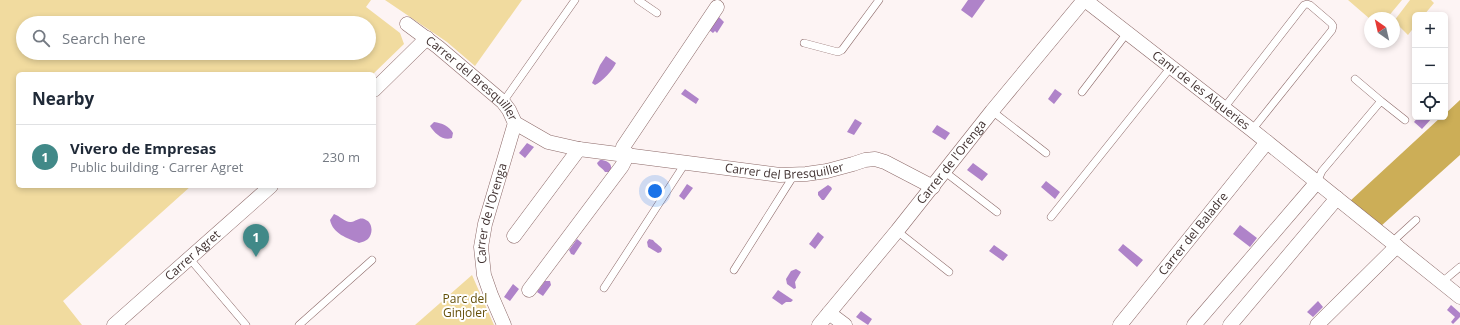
<!DOCTYPE html>
<html lang="en">
<head>
<meta charset="utf-8">
<style>
	:root { --surface:#fff; --page:#f2f2f3; --text:#1f2937; --muted:#747a83; --line:#e0e1e3; --accent:#418988 }
	body { margin:0; font-family:"Open Sans",sans-serif; background:var(--page); color:var(--text) }
	.controls { position:absolute; right:12px; top:12px; display:grid; overflow:hidden; border-radius:6px; box-shadow:0 2px 6px #0003 }
	.controls button { width:36px; height:36px; display:grid; place-items:center; padding:0; border:0; border-bottom:1px solid var(--line); background:var(--surface); color:var(--text); font:20px sans-serif }
	.compass { position:absolute; left:1364px; top:12px; width:36px; height:36px; border-radius:50%; background:var(--surface); box-shadow:0 2px 6px #0003; rotate:326deg }
	.you { position:absolute; left:655px; top:191px; width:14px; height:14px; margin:-10px; border:3px solid #fff; border-radius:50%; background:#1a73e8; box-shadow:0 0 0 6px #1a73e833 }
	.badge { display:grid; place-items:center; width:26px; height:26px; border-radius:50%; background:var(--accent); color:#fff; font-size:13px; font-weight:700 }
	.pin { position:absolute; translate:-50% -33px; filter:drop-shadow(0 1px 2px #0008) }
	.pin::after { content:''; position:absolute; top:21px; width:14px; height:12px; background:inherit; clip-path:polygon(0 0,100% 0,50% 100%) }
	.list { margin:0; padding:0; list-style:none }
	h2 { display:flex; justify-content:space-between; align-items:center; height:52px; margin:0; padding:0 16px; font-size:17px }
	h2 small { font-size:13px; font-weight:400; color:var(--muted) }
	.list li { display:grid; grid-template-columns:26px 1fr auto; gap:12px; align-items:center; box-sizing:border-box; height:64px; padding:0 16px; border-top:1px solid var(--line) }
	.list b { display:block; font-size:15px; white-space:nowrap }
	.list p { margin:0; font-size:13px; white-space:nowrap; color:var(--muted) }
	.list em { font-size:13px; font-style:normal; color:var(--muted) }
	.icon { flex:none; width:22px; height:22px; fill:none; stroke:currentColor; stroke-width:2; stroke-linecap:round; stroke-linejoin:round }
	.map { position:relative; flex:none; width:1460px; height:325px; overflow:hidden }
	.search { position:absolute; background:var(--surface); box-shadow:0 2px 6px #0003; left:16px; top:16px; width:360px; height:44px; display:flex; align-items:center; gap:10px; box-sizing:border-box; padding:0 14px; border-radius:22px; color:var(--muted); font-size:15px }
	.panel { position:absolute; background:var(--surface); box-shadow:0 2px 6px #0003; left:16px; top:72px; width:360px; height:116px; border-radius:6px }
	.map>svg:first-child { display:block }
	.green { fill:#f1db9f; fill-rule:evenodd }
	.forest { fill:#ccae57 }
	.water { fill:#af83c9 }
	.lines { fill:none; stroke-linecap:round; stroke-linejoin:round }
	.lane-casing { stroke:#8c6968; stroke-width:8 }
	.street-casing { stroke:#8c6968; stroke-width:15 }
	.lane { stroke:#fff; stroke-width:7 }
	.street { stroke:#fff; stroke-width:14 }
	.labels { text-anchor:middle; stroke-width:4; stroke-linejoin:round; paint-order:stroke }
	.street-label { font-size:12px; fill:#413231; stroke:#fff }
	.park-label { font-size:12px; fill:#64500a; stroke:#fff }
</style>
</head>
<body>
<div class="map">
<svg width="1460" height="325" viewBox="0 0 1460 325">
	<rect width="100%" height="100%" fill="#fdf4f4"/>
	<path class="green" d="M0,0H371L366,7L400,33L404,44L373,74H18V186H191L63,301L82,325H0ZM23,23H369V53H23Z
		M385,0H522L475,66L447,42Z
		M1348,0H1402L1387,18L1370,19Z
		M1410,0H1431L1434,3L1424,15H1415V26L1408,35L1394,21Z
		M472,275L494,325H415Z"/>
	<path class="forest" d="M1460,100V155L1381,226L1350,201L1441,117H1445V114Z"/>
	<path class="water" d="M968,0H985L972,18L961,10Z
		M719,17L724,22L717,33L715,31L713,33L709,30Z
		M606,56L616,63C613,70 602,82 595,85L592,83L600,65Z
		M685,89L699,99L696,104L681,94Z
		M1055,89L1062,94L1054,104L1048,99Z
		M1418,117H1433L1422,129L1414,122Z
		M855,119L862,123L854,135L847,132Z
		M434,122C442,123 449,126 453,133L452,138C443,141 435,134 430,126Z
		M937,125L950,133L945,140L932,132Z
		M527,143L534,147L525,158L519,153Z
		M600,160C607,160 614,164 610,172H605C603,168 598,167 597,163Z
		M973,163L988,174L982,181L967,170Z
		M1046,181L1060,192L1055,199L1041,187Z
		M687,184L693,188L684,200L679,196Z
		M828,185L831,187L832,189L824,200H822L818,195V192Z
		M334,214C340,216 346,223 351,222C357,221 360,216 366,220C373,223 373,234 368,239C366,241 362,242 359,243C347,238 333,234 330,220Z
		M1240,225L1257,238L1250,247L1233,234Z
		M818,232L824,237L815,249L809,244Z
		M577,239L582,243L574,255L571,254L569,250Z
		M649,239L653,240C656,244 661,246 662,249L661,252L658,253L648,247L647,242Z
		M1123,244L1143,260L1137,267L1118,250Z
		M994,245L1008,255L1003,261L989,251Z
		M796,269L801,272L795,282L796,288L794,289L787,284L786,279L791,271Z
		M545,281H550L551,285L543,296L537,292Z
		M513,284L519,289L510,301L504,297Z
		M778,290L793,300L791,302H786L782,305L772,298Z
		M1318,301L1323,307L1313,317L1307,312Z
		M1451,305L1460,313V317L1453,324L1451,322L1455,317L1447,310Z
		M861,311L872,319L868,325L856,317Z"/>
	<g class="lines">
		<defs>
			<path id="lane" d="M638,0L657,13
				M804,43L838,52L842,50L879,0
				M1082,92L1127,33
				M1381,101L1405,120
				M503,102L575,0
				M1224,108L1304,5L1307,4L1310,5L1331,23L1333,26L1332,30L1252,130
				M992,111L1046,153
				M945,172L997,212
				M1317,182L1322,171L1381,101L1355,79
				M1051,217L1171,67
				M897,231L949,272
				M1392,242L1416,220
				M190,259L246,325
				M734,270L794,175
				M1442,282L1460,267
				M604,288L686,162
				M299,325L372,260"/>
			<g id="street">
				<path id="s1" d="M1085,0L1252,130L1460,297"/>
				<path id="s2" d="M407,24L438,47L503,102L509,110L515,123L548,142L579,149L780,175L806,174L827,171L853,164L865,160L875,159L885,162L933,187"/>
				<path d="M374,90L427,38"/>
				<path d="M622,153L623,147L717,7"/>
				<path d="M514,236L579,149"/>
				<path d="M529,290L622,166L628,154"/>
				<path d="M829,313L845,325"/>
				<path id="s3" d="M114,325L271,186"/>
				<path id="s4" d="M504,325L491,295L484,275L481,247L485,224L515,123"/>
				<path id="s5" d="M819,325L897,231L992,111L1084,0"/>
				<path id="s6" d="M1120,325L1267,142"/>
				<path d="M1194,325L1317,182"/>
				<path d="M1230,325L1337,198"/>
				<path d="M1317,325L1397,246"/>
			</g>
		</defs>
		<use href="#lane" class="lane-casing"/>
		<use href="#street" class="street-casing"/>
		<use href="#lane" class="lane"/>
		<use href="#street" class="street"/>
	</g>
	<g class="labels">
		<g class="street-label">
			<text dy="4" stroke="none"><textPath href="#s2" startOffset="85">Carrer del Bresquiller</textPath></text>
			<text dy="4" stroke="none"><textPath href="#s1" startOffset="147">Camí de les Alqueries</textPath></text>
			<text dy="4" stroke="none"><textPath href="#s5" startOffset="210">Carrer de l'Orenga</textPath></text>
			<text dy="4" stroke="none"><textPath href="#s2" startOffset="425">Carrer del Bresquiller</textPath></text>
			<text dy="4" stroke="none"><textPath href="#s4" startOffset="117">Carrer de l'Orenga</textPath></text>
			<text dy="4" stroke="none"><textPath href="#s6" startOffset="117">Carrer del Baladre</textPath></text>
			<text dy="4" stroke="none"><textPath href="#s3" startOffset="105">Carrer Agret</textPath></text>
		</g>
		<g class="park-label">
			<text x="465" y="303">Parc del<tspan x="465" dy="14">Ginjoler</tspan></text>
		</g>
	</g>
</svg>
<div class="controls">
<button>+</button>
<button>−</button>
<button><svg class="icon" aria-label="locate" viewBox="0 0 24 24"><circle cx="12" cy="12" r="6"/><path d="M12 2v4M12 18v4M2 12h4M18 12h4"/></svg></button>
</div>
<svg class="compass" viewBox="-18 -18 36 36"><path d="M0-13l5 13h-10z" fill="#e53935"/><path d="M0 13l5-13h-10z" fill="#747a83"/></svg>
<div class="you"></div>
<div class="pin badge" style="left:256px;top:257px">1</div>
<div class="search"><svg class="icon" aria-label="search" viewBox="0 0 24 24"><circle cx="10" cy="10" r="6"/><path d="M15 15l6 6"/></svg>Search here</div>
<section class="panel">
<h2>Nearby<small></small></h2>
<ul class="list">
<li><span class="badge">1</span><div><b>Vivero de Empresas</b><p>Public building · Carrer Agret</p></div><em>230 m</em></li>
</ul>
</section>
</div>
</body>
</html>
